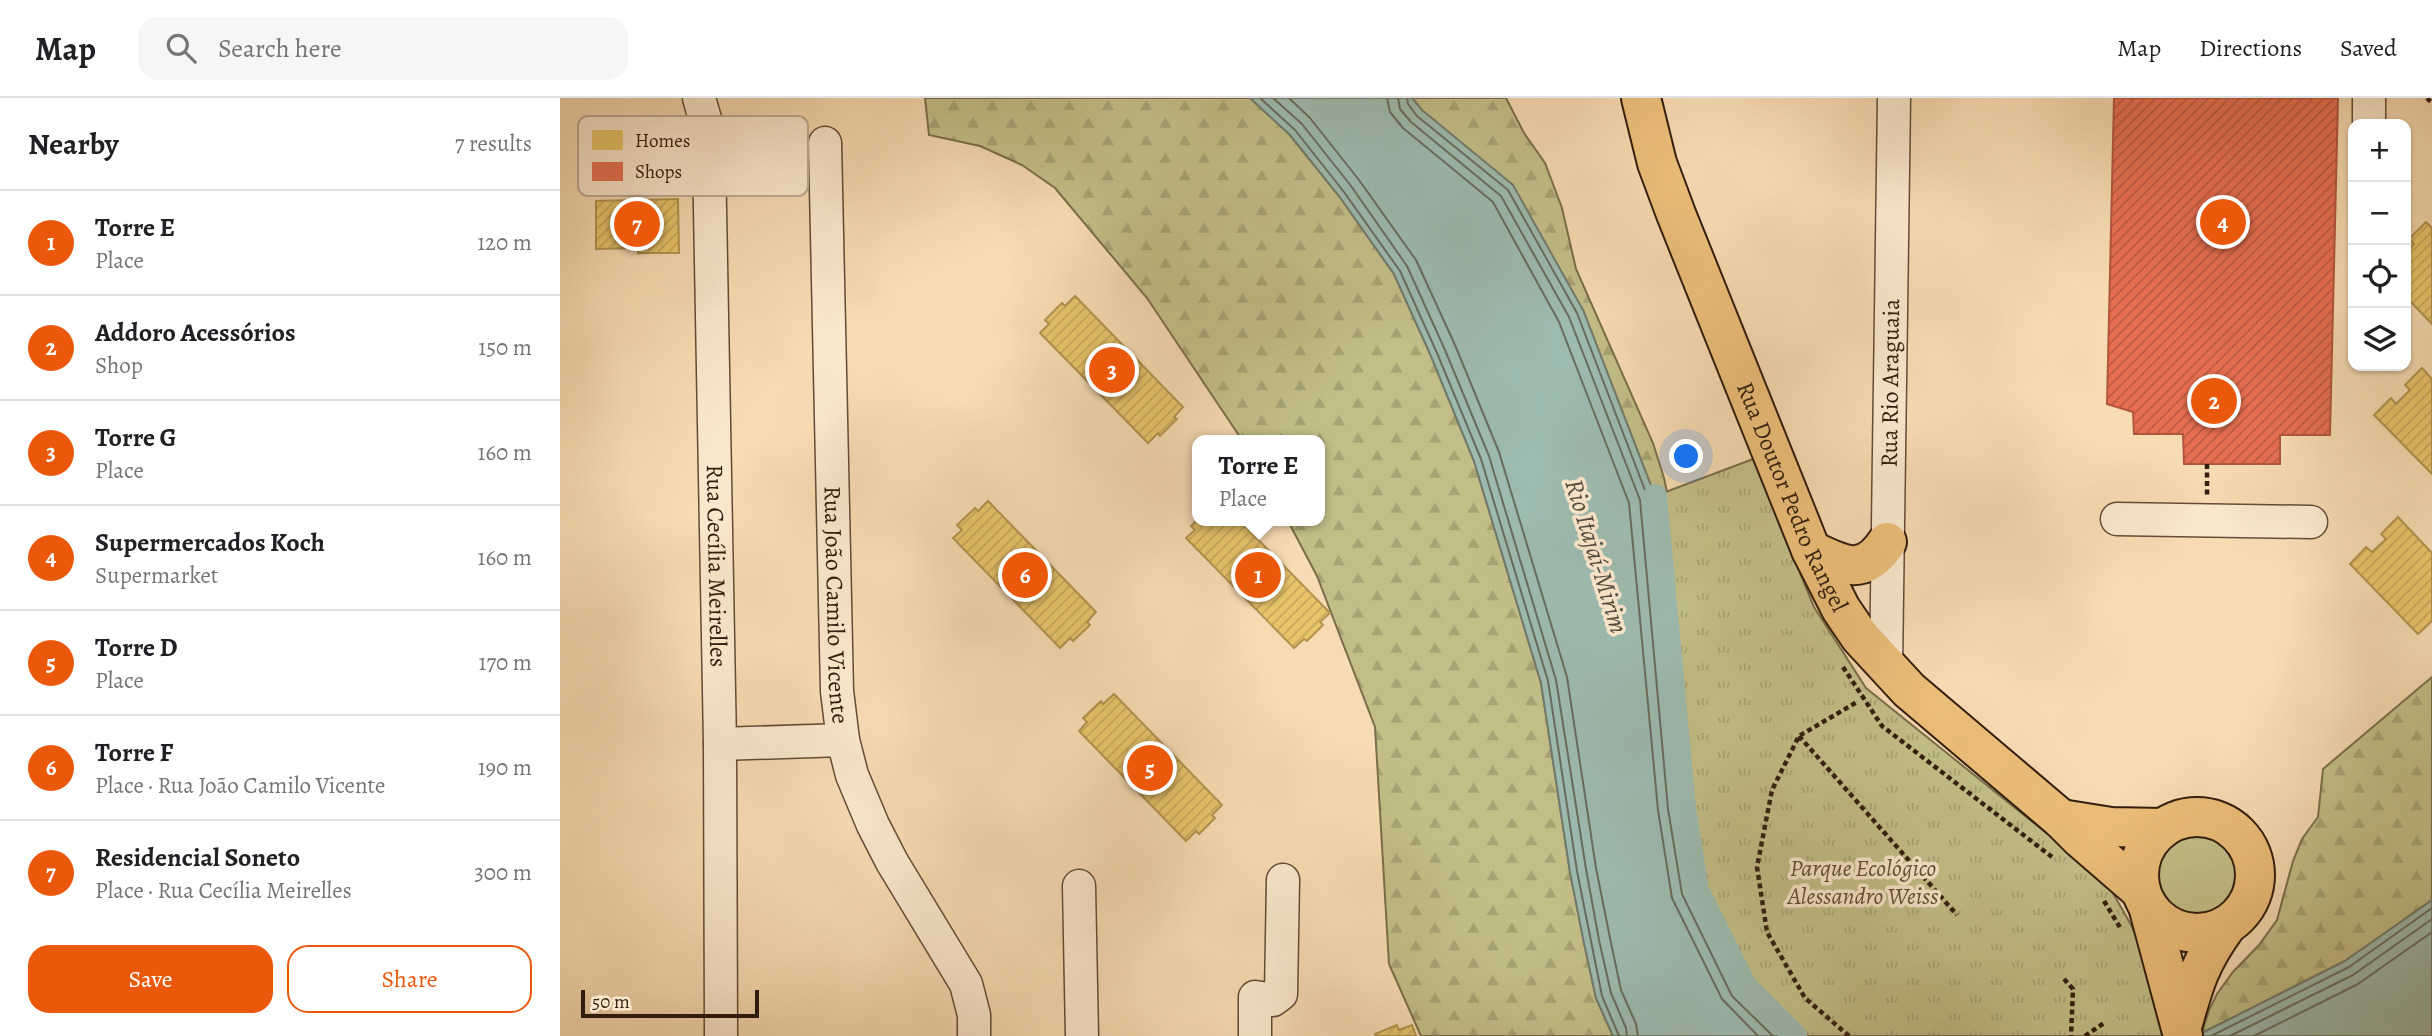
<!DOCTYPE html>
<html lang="en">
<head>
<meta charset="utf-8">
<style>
	:root { --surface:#fff; --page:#f6f6f6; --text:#202124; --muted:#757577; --line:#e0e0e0; --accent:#ea580c }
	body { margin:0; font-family:Alegreya,serif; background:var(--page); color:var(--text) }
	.controls { position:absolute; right:21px; top:21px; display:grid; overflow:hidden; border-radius:14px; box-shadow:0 2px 5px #0004 }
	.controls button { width:63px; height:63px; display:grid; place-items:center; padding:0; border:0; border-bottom:2px solid var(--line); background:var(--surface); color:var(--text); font:35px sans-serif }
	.scale { position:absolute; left:21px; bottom:18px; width:178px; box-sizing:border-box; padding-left:7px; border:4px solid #321d0d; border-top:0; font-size:19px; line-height:24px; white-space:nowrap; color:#321d0d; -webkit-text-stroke:5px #fae8cd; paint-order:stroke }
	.you { position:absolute; left:1127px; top:359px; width:24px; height:24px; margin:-18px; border:5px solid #fff; border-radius:50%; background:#1a73e8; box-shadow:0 0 0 10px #1a73e833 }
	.badge { display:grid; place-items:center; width:46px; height:46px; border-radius:50%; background:var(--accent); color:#fff; font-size:23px; font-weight:700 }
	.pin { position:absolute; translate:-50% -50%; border:4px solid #fff; box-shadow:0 2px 7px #0006 }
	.popup { position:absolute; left:632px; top:337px; width:133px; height:91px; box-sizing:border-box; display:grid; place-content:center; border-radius:14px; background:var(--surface); filter:drop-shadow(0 2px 5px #0005); font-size:23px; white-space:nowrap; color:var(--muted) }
	.popup b { font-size:26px; color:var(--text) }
	.popup::after { content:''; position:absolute; left:50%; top:100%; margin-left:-14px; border:14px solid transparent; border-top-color:var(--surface) }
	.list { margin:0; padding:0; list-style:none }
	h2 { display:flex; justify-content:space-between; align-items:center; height:91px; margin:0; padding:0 28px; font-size:30px }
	h2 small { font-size:23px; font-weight:400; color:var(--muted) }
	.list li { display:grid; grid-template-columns:46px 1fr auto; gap:21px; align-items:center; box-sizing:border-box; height:105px; padding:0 28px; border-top:2px solid var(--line) }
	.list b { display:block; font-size:26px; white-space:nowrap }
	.list p { margin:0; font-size:23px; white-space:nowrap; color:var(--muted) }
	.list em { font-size:23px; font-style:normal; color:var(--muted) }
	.actions { display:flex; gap:14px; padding:21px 28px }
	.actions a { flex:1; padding:16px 0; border:2px solid var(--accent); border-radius:21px; text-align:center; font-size:24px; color:var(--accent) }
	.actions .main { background:var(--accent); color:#fff }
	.icon { flex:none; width:38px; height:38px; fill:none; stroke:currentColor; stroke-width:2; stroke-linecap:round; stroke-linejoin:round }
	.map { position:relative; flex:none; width:1872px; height:938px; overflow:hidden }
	header { display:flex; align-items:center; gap:42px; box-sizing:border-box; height:98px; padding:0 35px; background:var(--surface); border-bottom:2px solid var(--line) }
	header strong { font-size:33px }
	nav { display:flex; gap:38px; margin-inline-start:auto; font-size:24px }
	.search { width:490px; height:63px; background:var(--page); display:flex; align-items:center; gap:18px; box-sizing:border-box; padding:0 24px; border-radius:21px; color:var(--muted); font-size:26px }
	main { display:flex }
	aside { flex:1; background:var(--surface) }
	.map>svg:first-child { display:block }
	.green { fill:#c3be88; stroke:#7a6e4a; stroke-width:2 }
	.forest { fill:url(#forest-firs); stroke:#7a6e4a; stroke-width:2 }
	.park { fill:url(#park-tufts); stroke:#7a6e4a; stroke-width:2 }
	.water { fill:#9dbbaf; stroke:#727c6e; stroke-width:2 }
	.homes { fill:url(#homes-hatch); stroke:#b2924e; stroke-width:2 }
	.shops { fill:url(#shops-hatch); stroke:#b1563d; stroke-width:2 }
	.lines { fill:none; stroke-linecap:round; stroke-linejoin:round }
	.shore { stroke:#686c5e; stroke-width:2 }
	.canal { stroke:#9dbbaf; stroke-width:24 }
	.minor-casing { stroke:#634c36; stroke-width:35 }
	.major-casing { stroke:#321d0d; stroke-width:42 }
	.path { stroke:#321d0d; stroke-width:4.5; stroke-dasharray:5 3.5; stroke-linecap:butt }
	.minor { stroke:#fae8cd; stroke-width:32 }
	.major { stroke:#ecbe79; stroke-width:38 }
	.labels { text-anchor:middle; stroke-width:7; stroke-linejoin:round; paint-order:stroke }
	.street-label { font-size:24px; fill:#321d0d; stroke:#fae8cd }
	.park-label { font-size:24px; font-style:italic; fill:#5e4d32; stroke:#fae8cd }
	.water-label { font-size:26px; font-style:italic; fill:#524c3e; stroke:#fae8cd }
	.key { fill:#fae8cd; stroke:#beab93; stroke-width:2 }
	.key-label { font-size:19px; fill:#321d0d }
</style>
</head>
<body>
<header>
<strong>Map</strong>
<div class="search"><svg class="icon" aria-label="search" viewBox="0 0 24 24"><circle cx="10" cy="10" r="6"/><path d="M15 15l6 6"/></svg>Search here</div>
<nav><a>Map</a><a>Directions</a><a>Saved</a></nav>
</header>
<main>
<aside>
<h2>Nearby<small>7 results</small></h2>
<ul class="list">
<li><span class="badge">1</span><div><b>Torre E</b><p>Place</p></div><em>120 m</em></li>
<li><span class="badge">2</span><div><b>Addoro Acessórios</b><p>Shop</p></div><em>150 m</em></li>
<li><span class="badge">3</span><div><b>Torre G</b><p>Place</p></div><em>160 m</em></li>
<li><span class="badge">4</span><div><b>Supermercados Koch</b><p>Supermarket</p></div><em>160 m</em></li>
<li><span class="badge">5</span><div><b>Torre D</b><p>Place</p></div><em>170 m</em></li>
<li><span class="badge">6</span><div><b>Torre F</b><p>Place · Rua João Camilo Vicente</p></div><em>190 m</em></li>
<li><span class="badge">7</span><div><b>Residencial Soneto</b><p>Place · Rua Cecília Meirelles</p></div><em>300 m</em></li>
</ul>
<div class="actions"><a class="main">Save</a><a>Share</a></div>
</aside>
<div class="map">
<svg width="1872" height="938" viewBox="0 0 1872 938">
	<defs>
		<pattern id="forest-firs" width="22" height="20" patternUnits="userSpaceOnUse" patternTransform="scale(1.75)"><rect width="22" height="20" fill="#c3be88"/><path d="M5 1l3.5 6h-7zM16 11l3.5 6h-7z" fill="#a8a374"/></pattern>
		<pattern id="park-tufts" width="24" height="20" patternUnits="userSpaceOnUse" patternTransform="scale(1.75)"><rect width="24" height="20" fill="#c3be88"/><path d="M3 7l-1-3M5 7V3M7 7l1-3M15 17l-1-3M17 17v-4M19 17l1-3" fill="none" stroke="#a8a374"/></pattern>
		<pattern id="homes-hatch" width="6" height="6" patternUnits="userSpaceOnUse" patternTransform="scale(1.75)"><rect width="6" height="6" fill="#e9c46a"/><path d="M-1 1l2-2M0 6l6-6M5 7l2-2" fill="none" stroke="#c8a85b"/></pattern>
		<pattern id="shops-hatch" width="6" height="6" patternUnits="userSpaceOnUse" patternTransform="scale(1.75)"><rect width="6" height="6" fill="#e76f51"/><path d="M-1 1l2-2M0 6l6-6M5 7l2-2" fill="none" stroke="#bc5b42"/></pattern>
	</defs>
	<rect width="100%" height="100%" fill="#f7dbb2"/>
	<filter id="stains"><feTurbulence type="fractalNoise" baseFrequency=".00286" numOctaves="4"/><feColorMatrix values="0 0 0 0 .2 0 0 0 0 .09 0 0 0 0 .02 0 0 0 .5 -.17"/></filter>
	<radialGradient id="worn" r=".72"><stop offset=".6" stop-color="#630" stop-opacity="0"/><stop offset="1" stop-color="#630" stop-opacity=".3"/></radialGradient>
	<path class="green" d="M1593 776a46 46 0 1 1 92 0a46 46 0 1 1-92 0Z"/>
	<path class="forest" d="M365,0H690L730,37L779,98L834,176L871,258L914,363L981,585L1010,774L1024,845L1036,900L1053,938H861L829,866L815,629L757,478L728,423H759V342H682L587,200L495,90L462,67L420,48L369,37Z
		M852,0H946L964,35L985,65L1002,110L1016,171L1093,345L1104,380L1107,394L1095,398L1023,212Z
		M1872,579V802L1785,863L1642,935L1649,912L1657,896L1673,874L1699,847L1717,822L1733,763L1742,741L1758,719L1763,671Z"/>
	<path class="park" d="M1193,361L1254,509L1306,590L1546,783L1570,825L1597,882L1609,938H1235L1185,888L1137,792L1124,710L1095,398Z"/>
	<path class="water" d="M690,0H852L862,12L953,87L1023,212L1095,398L1124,710L1137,792L1185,888L1235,938H1053L1036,900L1024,845L1010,774L981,585L914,363L871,258L834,176L779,98L730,37Z
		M1872,802V938H1627L1642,935L1785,863Z"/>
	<path class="homes" d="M118,101L119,155H78V150L36,151V103Z
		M1866,124L1872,130V226L1846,199V154L1854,146L1849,141Z
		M515,198L623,309L614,319L617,321L600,338L598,335L588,345L480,235L489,226L485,222L502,205L505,208Z
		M1862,270L1872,281V376L1814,317L1831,300L1836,306L1850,292L1845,287Z
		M428,403L536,514L527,524L530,527L513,543L510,540L500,550L393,440L402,432L397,427L415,410L418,413Z
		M1838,419L1872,455V523L1858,536L1790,466L1806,449L1812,454L1826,441L1821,436Z
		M637,422L680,423L770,515L760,524L763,527L747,543L744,541L734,550L626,440L635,432L631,428Z
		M554,596L662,707L652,717L655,720L639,736L636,733L626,743L519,633L527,624L523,620L541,603L543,606Z
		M837,927L839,932L852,927L856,938H816L815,936Z"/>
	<path class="shops" d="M1554,0H1778L1770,337H1720V366H1624L1623,336H1574L1573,314L1547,306Z"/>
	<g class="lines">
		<path class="shore" d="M700,0L735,32L784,94L840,173L877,255L921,361L988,583L1017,773L1042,898L1059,938
			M713,0L742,26L791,88L847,168L885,252L929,358L996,582L1026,771L1039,842L1051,895L1066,930L1067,938
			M729,0L750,20L799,82L856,162L895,247L939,354L1007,579L1036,770L1050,840L1061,892L1076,926L1078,938
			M827,0L830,14L843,30L933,104L999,224L1069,405L1098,712L1112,800L1162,901L1198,938
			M838,0L840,11L851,24L941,98L1009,219L1080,402L1108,711L1122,796L1172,898L1213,938
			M847,0L848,6L857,18L948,92L1017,215L1088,400L1117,711L1131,794L1179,892L1225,938
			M1651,938L1789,869L1872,810
			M1670,938L1793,877L1872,821
			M1694,938L1798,886L1872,834"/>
		<path class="canal" d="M1095,398L1124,710L1137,792L1185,888L1235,938"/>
		<defs>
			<g id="minor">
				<path id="s1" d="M139,0L145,21L149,57L160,646L161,938"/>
				<path d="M1809,26V0"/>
				<path id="s2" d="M265,45L277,593L283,642L292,677L313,727L332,764L406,886L414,917V938"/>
				<path d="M1557,421L1751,424"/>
				<path id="s3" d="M1326,569L1334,0"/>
				<path d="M160,646L283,642"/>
				<path d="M519,788L522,938"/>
				<path d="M695,938V899L713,902L721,896L723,782"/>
			</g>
			<g id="major">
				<path id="s4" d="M1081,0L1097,65L1116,116L1251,452L1281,511L1300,539L1349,592L1501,721L1521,741L1581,793"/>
				<path d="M1251,452C1284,468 1304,479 1327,444"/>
				<circle cx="1637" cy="777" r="58"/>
				<path d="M1501,721L1551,729L1603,730"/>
				<path d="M1588,808L1623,938"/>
				<path d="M1622,929C1634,885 1640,864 1667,827"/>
			</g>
		</defs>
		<use href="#minor" class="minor-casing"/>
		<use href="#major" class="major-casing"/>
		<path class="path" d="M1867,0L1872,5
			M1647,366V397
			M1283,569L1322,628L1492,759
			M1239,638L1397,817
			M1544,803L1561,831
			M1504,881L1513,891L1511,938
			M1289,938L1245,900L1207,834L1197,769L1212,692L1239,638L1297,604
			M1525,938L1544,925"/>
		<use href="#minor" class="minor"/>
		<use href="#major" class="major"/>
	</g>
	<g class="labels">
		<g class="street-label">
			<text dy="8" stroke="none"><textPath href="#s3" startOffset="284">Rua Rio Araguaia</textPath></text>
			<text dy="8" stroke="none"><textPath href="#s4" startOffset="427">Rua Doutor Pedro Rangel</textPath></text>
			<text dy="8" stroke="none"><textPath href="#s1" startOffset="469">Rua Cecília Meirelles</textPath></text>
			<text dy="8" stroke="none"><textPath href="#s2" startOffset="462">Rua João Camilo Vicente</textPath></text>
		</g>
		<g class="park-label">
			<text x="1303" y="778">Parque Ecológico<tspan x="1303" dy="28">Alessandro Weiss</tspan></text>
		</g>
		<g class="water-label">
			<text transform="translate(1037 458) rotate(73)" y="9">Rio Itajaí-Mirim</text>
		</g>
	</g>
	<rect x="18" y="18" width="230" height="80" rx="10" class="key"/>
	<rect x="32" y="32" width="31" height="20" fill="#e9c46a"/>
	<rect x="32" y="64" width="31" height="19" fill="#e76f51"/>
	<g class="key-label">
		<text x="75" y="49">Homes</text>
		<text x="75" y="80">Shops</text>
	</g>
	<rect width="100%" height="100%" filter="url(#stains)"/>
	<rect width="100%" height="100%" fill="url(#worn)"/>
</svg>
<div class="controls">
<button>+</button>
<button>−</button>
<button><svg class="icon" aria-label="locate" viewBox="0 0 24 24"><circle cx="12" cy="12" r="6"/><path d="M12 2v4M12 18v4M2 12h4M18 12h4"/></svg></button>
<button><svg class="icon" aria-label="layers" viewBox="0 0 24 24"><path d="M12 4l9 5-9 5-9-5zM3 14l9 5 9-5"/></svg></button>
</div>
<div class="scale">50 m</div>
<div class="you"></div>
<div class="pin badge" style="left:698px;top:477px">1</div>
<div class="popup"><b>Torre E</b>Place</div>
<div class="pin badge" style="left:1654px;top:303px">2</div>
<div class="pin badge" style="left:552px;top:272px">3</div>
<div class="pin badge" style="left:1663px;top:124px">4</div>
<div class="pin badge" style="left:590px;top:670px">5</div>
<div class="pin badge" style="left:465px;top:477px">6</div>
<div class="pin badge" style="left:77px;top:126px">7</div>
</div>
</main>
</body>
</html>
